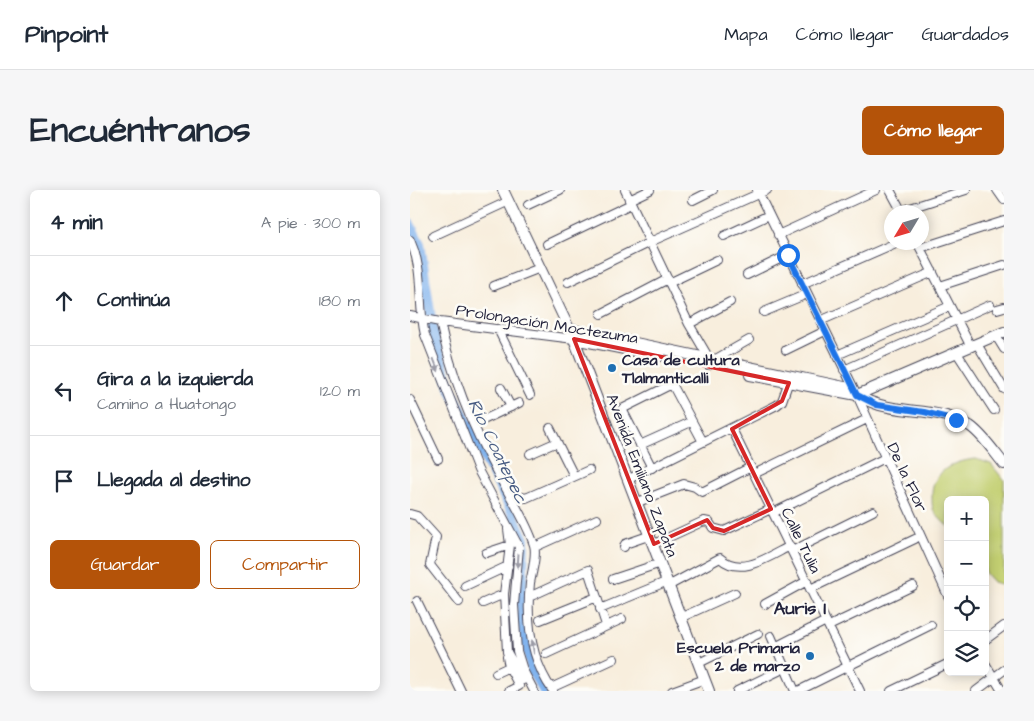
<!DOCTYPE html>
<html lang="es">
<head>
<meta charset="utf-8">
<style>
	:root { --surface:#fff; --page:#f6f6f7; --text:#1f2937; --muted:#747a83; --line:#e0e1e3; --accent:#b45309 }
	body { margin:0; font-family:"Architects Daughter",sans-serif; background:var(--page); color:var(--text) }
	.controls { position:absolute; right:15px; bottom:15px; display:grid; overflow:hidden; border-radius:8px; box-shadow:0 2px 12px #0003 }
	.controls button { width:45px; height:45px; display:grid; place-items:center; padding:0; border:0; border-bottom:1px solid var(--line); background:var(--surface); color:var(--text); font:25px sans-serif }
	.compass { position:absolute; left:474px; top:15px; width:45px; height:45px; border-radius:50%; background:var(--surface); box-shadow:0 2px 12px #0003; rotate:232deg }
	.stop { position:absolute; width:15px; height:15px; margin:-11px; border:4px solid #1a73e8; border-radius:50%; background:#fff }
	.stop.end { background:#1a73e8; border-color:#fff; box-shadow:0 1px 5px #0008 }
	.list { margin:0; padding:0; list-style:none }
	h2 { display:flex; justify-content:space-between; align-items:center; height:65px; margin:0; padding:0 20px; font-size:21px }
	h2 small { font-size:16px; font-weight:400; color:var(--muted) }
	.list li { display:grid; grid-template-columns:32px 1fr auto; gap:15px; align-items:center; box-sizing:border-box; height:90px; padding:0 20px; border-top:1px solid var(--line) }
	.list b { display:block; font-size:19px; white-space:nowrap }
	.list p { margin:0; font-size:16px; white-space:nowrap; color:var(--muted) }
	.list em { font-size:16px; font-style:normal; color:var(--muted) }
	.actions { display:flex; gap:10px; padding:15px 20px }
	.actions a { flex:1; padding:11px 0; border:1px solid var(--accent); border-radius:8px; text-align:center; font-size:18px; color:var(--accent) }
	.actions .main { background:var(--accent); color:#fff }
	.icon { flex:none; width:28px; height:28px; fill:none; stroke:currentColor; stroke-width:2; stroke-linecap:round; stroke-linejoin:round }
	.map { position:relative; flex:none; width:594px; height:501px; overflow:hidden; border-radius:8px }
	header { display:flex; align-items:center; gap:30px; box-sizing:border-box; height:70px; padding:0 25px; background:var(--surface); border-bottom:1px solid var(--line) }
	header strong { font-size:24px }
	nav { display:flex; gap:28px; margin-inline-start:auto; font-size:18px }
	.intro { display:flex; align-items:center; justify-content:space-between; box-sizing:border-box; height:120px; padding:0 30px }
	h1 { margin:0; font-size:35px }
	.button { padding:12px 22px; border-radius:8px; background:var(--accent); color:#fff; font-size:18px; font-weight:700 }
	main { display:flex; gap:30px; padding:0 30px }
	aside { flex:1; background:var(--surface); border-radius:8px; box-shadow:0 2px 12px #0003 }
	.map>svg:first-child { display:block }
	.pitch { fill:#c3cf71; stroke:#727856 }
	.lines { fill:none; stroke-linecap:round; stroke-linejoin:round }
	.river { stroke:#82b4ee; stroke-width:10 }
	.minor-casing { stroke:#424153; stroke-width:10 }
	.major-casing { stroke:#424153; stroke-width:12 }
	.minor { stroke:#fff; stroke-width:8 }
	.major { stroke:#fff; stroke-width:10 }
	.oneway { fill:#9c9ca7 }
	.route { stroke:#1a73e8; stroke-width:6 }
	.marked { fill:none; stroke:#d62828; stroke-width:4; stroke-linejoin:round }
	.poi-dot { fill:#1f6fb2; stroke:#fdfcf7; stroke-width:2 }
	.labels { text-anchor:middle; stroke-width:5; stroke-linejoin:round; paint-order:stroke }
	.street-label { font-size:16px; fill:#22223b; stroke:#fdfcf7 }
	.poi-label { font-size:16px; font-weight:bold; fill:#22223b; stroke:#fdfcf7; text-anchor:start }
	.water-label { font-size:18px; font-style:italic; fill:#485c83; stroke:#fdfcf7 }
	.neighbourhood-label { font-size:18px; font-weight:bold; fill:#22223b; stroke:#fdfcf7 }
</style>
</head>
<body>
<header>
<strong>Pinpoint</strong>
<nav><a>Mapa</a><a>Cómo llegar</a><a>Guardados</a></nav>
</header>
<div class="intro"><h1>Encuéntranos</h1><a class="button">Cómo llegar</a></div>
<main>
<aside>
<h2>4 min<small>A pie · 300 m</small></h2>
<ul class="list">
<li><svg class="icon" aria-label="ahead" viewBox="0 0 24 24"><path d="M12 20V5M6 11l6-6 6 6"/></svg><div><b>Continúa</b></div><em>180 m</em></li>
<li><svg class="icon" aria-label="left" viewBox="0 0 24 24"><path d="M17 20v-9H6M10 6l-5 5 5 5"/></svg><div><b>Gira a la izquierda</b><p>Camino a Huatongo</p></div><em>120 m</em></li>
<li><svg class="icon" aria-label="arrive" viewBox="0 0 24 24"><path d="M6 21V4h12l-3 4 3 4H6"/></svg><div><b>Llegada al destino</b></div></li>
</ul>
<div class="actions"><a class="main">Guardar</a><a>Compartir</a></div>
</aside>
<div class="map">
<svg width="594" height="501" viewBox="0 0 594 501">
	<rect width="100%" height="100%" fill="#fdfcf7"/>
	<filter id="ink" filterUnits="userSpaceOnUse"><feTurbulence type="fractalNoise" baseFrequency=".02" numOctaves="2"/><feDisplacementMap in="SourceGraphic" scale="10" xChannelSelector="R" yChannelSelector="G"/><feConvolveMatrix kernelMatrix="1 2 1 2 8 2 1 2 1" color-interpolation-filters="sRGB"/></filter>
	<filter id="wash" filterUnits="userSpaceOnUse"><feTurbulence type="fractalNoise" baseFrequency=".0096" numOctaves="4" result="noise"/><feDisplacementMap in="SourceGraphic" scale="20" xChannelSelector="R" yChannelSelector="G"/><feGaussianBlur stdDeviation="1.12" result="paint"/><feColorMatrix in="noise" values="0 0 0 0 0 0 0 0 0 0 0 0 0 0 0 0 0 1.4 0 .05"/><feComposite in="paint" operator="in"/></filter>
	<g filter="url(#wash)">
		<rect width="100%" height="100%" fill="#f8eedd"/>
		<path class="pitch" d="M566,269L581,274L594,290V395L583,392L575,383V310H538V337C534,332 525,325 523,319C522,316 522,310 522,307C521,281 544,271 566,269Z"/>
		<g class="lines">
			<path class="river" d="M0,34L10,54L23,143L41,200L102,322L114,350L111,430L122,482L134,501"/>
		</g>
	</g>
	<g filter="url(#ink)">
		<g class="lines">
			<defs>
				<path id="minor" d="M215,0L279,134L300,170L298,175
					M347,0L447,205L538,406
					M480,0L492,22
					M587,0L594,10
					M219,10L240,0
					M283,10L303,0
					M118,15L150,0
					M491,21L556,0
					M368,45L466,0
					M23,46L99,11
					M314,46L359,25
					M0,50C15,83 7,112 15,145L68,280L109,357L104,415L107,461L113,480L124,501
					M507,52L561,157
					M137,54L221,14
					M510,58L594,31
					M337,85L378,65
					M158,92L240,52L357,0
					M259,93L307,70
					M392,94L488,52
					M84,96L130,78
					M530,96L594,75
					M587,119L594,117
					M354,122L397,104
					M191,124L258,89
					M0,126L30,132L164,149
					M410,131L523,82
					M30,132C41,184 62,237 88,284C100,307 116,330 124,355C127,365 122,382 120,393C116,431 120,469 143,501
					M279,134L320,112
					M88,139L120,205
					M586,146L594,159
					M567,154L594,199
					M376,160L415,141
					M547,163L584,220
					M427,165L540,116
					M304,170L339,150
					M434,180L580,115
					M91,198L101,217
					M0,210L28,269
					M65,234L109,213
					M140,238L164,286
					M322,239L450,501
					M230,255L281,232
					M120,264L147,252
					M242,278L212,219L262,194L293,252
					M344,284L457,229
					M219,289L367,215L372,211L380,188
					M100,305L116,308L179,280
					M228,312L274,294L285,297L292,302L341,277
					M363,323L475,268
					M0,324L7,326L26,347L20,375L49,412
					M98,339L100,355L94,404L97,462L113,490
					M244,354L294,331L299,332L303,338L314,341L361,319
					M125,357L187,329
					M214,357L215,354L241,345
					M382,361L463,321
					M76,363L100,355
					M203,389L251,373
					M260,395L310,368C331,387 358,367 380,356
					M55,396L98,376
					M400,399L505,349
					M119,407L178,380L196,435
					M7,411L51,501
					M73,413L94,404
					M355,414L397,391
					M190,419L258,391
					M272,427L325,403
					M130,430L187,407
					M419,436L503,396
					M361,446L385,501
					M575,450L594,436
					M367,456L416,431
					M136,464L212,429
					M97,467L99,477L109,496L99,501
					M289,473L348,444
					M575,473L592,501
					M86,483L99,477
					M141,498L204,469
					M262,501L295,489
					M327,501L375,478
					M388,501L521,435
					M481,501L537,474
					M566,501L594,480"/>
				<path id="major" d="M93,0L164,149L299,501
					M159,139L439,198C472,230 523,212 560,236C573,245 584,262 594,274
					M164,149L250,166
					M340,185L447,205L594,142"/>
			</defs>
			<use href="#minor" class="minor-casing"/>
			<use href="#major" class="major-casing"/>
			<use href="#minor" class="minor"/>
			<use href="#major" class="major"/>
		</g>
		<defs><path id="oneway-solid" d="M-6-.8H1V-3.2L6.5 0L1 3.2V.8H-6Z" transform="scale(1.25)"/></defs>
		<g class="oneway">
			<use href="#oneway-solid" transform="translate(26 175) rotate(69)"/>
			<use href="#oneway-solid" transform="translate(108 371) rotate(94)"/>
			<use href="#oneway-solid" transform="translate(123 457) rotate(-99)"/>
		</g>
	</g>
	<g class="lines" filter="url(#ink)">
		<path class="route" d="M378,65L447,205L467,215L514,222L546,230"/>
	</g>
	<path class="marked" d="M164,149L379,193L372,211L322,239L361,319L314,341L303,338L297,330L244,354Z"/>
	<g class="poi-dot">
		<circle cx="202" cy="178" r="5"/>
		<circle cx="400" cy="466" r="5"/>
	</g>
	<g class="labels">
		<g class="street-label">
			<text transform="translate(137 133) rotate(9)" y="6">Prolongación Moctezuma</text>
			<text transform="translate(233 285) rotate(69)" y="6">Avenida Emiliano Zapata</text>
			<text transform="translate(498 287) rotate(65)" y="6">De la Flor</text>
			<text transform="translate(392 350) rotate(64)" y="6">Calle Tulia</text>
		</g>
		<g class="poi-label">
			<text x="212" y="175">Casa de cultura<tspan x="212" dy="18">Tlalmanticalli</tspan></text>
			<text x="390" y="463" text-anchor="end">Escuela Primaria<tspan x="390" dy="18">2 de marzo</tspan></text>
		</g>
		<g class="water-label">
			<text transform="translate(88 261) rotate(64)" y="6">Rio Coatepec</text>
		</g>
		<g class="neighbourhood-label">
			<text x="390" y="424">Auris I</text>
		</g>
	</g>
</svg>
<div class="controls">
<button>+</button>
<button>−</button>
<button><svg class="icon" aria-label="locate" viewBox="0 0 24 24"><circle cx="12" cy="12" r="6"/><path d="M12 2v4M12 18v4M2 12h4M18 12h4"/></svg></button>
<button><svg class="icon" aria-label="layers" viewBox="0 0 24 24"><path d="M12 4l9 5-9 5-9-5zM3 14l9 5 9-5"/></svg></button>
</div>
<svg class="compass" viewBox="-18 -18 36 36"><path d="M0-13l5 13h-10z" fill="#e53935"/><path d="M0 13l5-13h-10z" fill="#747a83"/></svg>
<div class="stop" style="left:378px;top:65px"></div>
<div class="stop end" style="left:546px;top:230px"></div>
</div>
</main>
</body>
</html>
